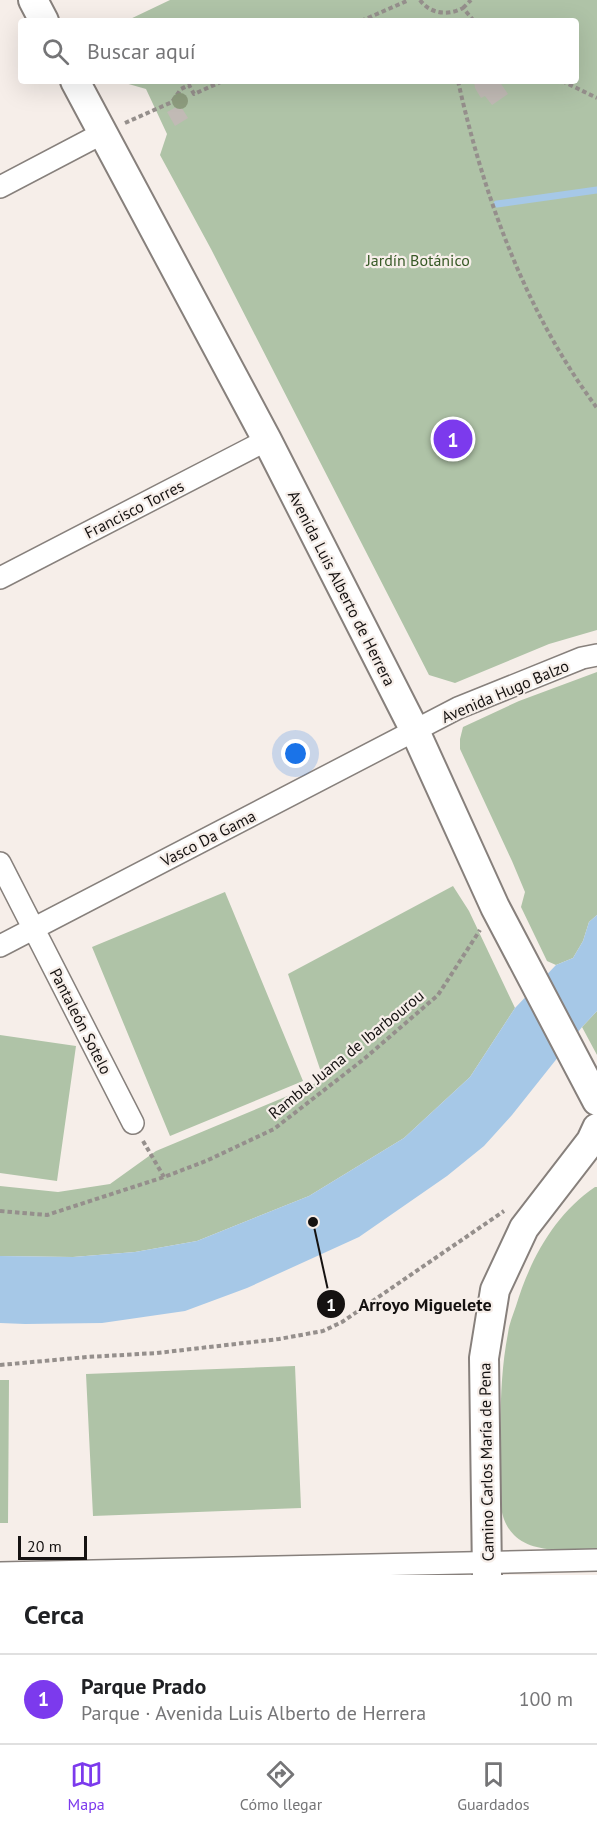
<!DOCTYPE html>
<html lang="es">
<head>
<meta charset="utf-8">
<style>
	:root { --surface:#fff; --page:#f6f6f6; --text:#202124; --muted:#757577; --line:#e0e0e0; --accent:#7c3aed }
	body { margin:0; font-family:"PT Sans",sans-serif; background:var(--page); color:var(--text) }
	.scale { position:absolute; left:18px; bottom:15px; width:69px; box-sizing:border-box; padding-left:6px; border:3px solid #151211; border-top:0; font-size:16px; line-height:21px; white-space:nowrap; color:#151211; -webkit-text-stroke:4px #f6eee9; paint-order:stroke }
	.you { position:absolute; left:296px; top:754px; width:21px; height:21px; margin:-15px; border:4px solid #fff; border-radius:50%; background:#1a73e8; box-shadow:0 0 0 9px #1a73e833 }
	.badge { display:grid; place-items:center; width:39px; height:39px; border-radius:50%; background:var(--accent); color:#fff; font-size:20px; font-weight:700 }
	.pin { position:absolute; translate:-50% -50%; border:3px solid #fff; box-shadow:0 2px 6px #0006 }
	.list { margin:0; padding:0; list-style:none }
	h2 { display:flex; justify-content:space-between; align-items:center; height:78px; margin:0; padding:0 24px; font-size:26px }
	h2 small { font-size:20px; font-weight:400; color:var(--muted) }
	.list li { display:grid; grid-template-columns:39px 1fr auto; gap:18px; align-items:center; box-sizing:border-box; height:90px; padding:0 24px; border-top:2px solid var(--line) }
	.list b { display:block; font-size:22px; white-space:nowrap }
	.list p { margin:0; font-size:20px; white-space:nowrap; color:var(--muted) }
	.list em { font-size:20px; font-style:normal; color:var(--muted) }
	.icon { flex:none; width:33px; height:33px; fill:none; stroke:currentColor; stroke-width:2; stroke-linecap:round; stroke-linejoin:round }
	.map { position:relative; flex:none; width:597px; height:1575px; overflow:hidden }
	.search { position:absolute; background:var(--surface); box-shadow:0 6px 24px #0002; left:18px; right:18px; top:18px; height:66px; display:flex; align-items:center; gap:15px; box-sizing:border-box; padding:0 21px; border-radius:6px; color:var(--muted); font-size:22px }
	.sheet { height:168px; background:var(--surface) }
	nav { display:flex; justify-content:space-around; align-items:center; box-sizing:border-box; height:84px; border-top:2px solid var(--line); background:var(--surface); font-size:16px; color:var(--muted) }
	nav a { display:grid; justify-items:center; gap:3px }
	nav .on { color:var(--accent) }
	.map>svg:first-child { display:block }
	.green { fill:#afc3a7 }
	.water { fill:#a6c8e7 }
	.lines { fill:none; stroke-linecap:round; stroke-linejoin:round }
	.stream { stroke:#a6c8e7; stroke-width:7 }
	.building { fill:#c1bab5 }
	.street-casing { stroke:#87807c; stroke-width:24 }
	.secondary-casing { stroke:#87807c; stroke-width:32 }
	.path { stroke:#958f8c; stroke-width:4; stroke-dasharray:4.5 3; stroke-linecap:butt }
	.street { stroke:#fff; stroke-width:21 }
	.secondary { stroke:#fff; stroke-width:28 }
	.tree { fill:#8d9c7e }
	.labels { text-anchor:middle; stroke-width:4.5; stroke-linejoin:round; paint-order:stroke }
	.park-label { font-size:16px; fill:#375926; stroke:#f6eee9 }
	.street-label { font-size:16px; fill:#151211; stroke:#f6eee9 }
	.leader { fill:none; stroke:#151211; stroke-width:2 }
	.callout-dot { fill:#151211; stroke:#f6eee9; stroke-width:2 }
	.mark-label { font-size:18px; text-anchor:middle; font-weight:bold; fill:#fff }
	.callout-label { font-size:18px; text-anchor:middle; font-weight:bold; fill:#151211; stroke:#f6eee9; stroke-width:4.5; stroke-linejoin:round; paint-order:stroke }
</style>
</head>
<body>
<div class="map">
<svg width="597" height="1575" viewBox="0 0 597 1575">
	<rect width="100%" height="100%" fill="#f6eee9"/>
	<path class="green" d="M170,0H597V630L549,644L455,683L429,675L211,249L160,155L167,134L146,89L125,83L124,81H576V21H126Z
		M597,672V915L589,922L583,941L573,958L556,965L547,961L521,907L525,892L512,861L460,749V739L463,727L519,701Z
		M453,886L469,911L515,1008L470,1077L404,1138L309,1196L197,1241L135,1252L73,1257L0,1256V1186L58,1192L110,1184L156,1151L309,1087L323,1078L288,974Z
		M225,892L303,1081L170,1136L92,947Z
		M597,1011V1055L582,1027Z
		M0,1035L76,1046L57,1181L0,1173Z
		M595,1187H597V1549C571,1549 534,1555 514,1535C495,1517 501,1484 501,1461C500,1418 500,1375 508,1333C509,1324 513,1315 516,1306C530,1260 554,1215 595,1187Z
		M295,1366L301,1508L93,1516L86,1374Z
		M0,1380H9L8,1523H0Z"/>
	<path class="water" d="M597,915V1011L582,1027L512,1115L484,1146L447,1176L359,1237L247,1288L185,1311L102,1323L25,1324L0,1323V1256L73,1257L135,1252L197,1241L309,1196L404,1138L470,1077L515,1008L556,965L573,958L583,941L589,922Z"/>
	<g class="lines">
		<path class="stream" d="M497,204L597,190"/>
	</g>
	<path class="building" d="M474,81H499L508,94L492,105L485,96L481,98L475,88Z
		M180,105L188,118L175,126L167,112Z"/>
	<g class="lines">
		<defs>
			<path id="street" d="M0,187L103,133
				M0,578L267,440
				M0,863L133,1123
				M0,946L458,708L582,658L597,655
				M0,1573L597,1560"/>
			<path id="secondary" d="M33,0L44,21
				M75,81L267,440L415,731L495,907L597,1101
				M487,1575L484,1358L495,1290L524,1228L591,1141L597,1128"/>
		</defs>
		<use href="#street" class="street-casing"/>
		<use href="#secondary" class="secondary-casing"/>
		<path class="path" d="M420,0C430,14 448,16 463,8L474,21
			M463,8L471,0
			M361,21L409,0
			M458,81C484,197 526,313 597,408
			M562,81L597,98
			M125,123L172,102L181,89L189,85L194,94L223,81
			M143,1141L164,1177
			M0,1211L47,1215L164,1177L206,1161L274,1129L364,1059L438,995L480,930
			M0,1365L87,1357L157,1353L279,1339L323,1331L342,1322L504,1211"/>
		<use href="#street" class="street"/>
		<use href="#secondary" class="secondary"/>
	</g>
	<circle class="tree" cx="180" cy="101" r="8"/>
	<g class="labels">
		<g class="park-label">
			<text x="418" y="266">Jardín Botánico</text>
		</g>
		<g class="street-label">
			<text transform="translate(134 509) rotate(-27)" y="6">Francisco Torres</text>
			<text transform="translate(342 588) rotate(63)" y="6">Avenida Luis Alberto de Herrera</text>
			<text transform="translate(505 691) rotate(-23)" y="6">Avenida Hugo Balzo</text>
			<text transform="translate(208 838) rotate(-27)" y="6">Vasco Da Gama</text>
			<text transform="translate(81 1021) rotate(63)" y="6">Pantaleón Sotelo</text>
			<text transform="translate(346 1054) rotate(-39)" y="6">Rambla Juana de Ibarbourou</text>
			<text transform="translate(486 1462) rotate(-91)" y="6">Camino Carlos María de Pena</text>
		</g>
	</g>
	<path class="leader" d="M313 1222L331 1304"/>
	<g class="callout-dot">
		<circle cx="313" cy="1222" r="6"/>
		<circle cx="331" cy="1304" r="15"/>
	</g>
	<g class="mark-label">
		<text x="331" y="1311">1</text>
	</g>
	<g class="callout-label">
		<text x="425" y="1311">Arroyo Miguelete</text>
	</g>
</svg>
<div class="scale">20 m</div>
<div class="you"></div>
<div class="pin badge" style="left:453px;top:439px">1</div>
<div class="search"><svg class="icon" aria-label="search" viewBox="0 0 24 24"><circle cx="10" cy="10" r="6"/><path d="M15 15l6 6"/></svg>Buscar aquí</div>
</div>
<section class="sheet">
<h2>Cerca<small></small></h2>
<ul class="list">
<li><span class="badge">1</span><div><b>Parque Prado</b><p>Parque · Avenida Luis Alberto de Herrera</p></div><em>100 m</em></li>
</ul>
</section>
<nav>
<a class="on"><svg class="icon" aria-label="map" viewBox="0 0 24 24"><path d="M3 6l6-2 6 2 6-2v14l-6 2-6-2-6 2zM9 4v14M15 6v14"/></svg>Mapa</a>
<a><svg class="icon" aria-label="directions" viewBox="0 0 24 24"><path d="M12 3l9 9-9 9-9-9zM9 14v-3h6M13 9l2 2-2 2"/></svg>Cómo llegar</a>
<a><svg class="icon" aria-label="saved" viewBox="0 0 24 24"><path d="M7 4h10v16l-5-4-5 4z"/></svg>Guardados</a>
</nav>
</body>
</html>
